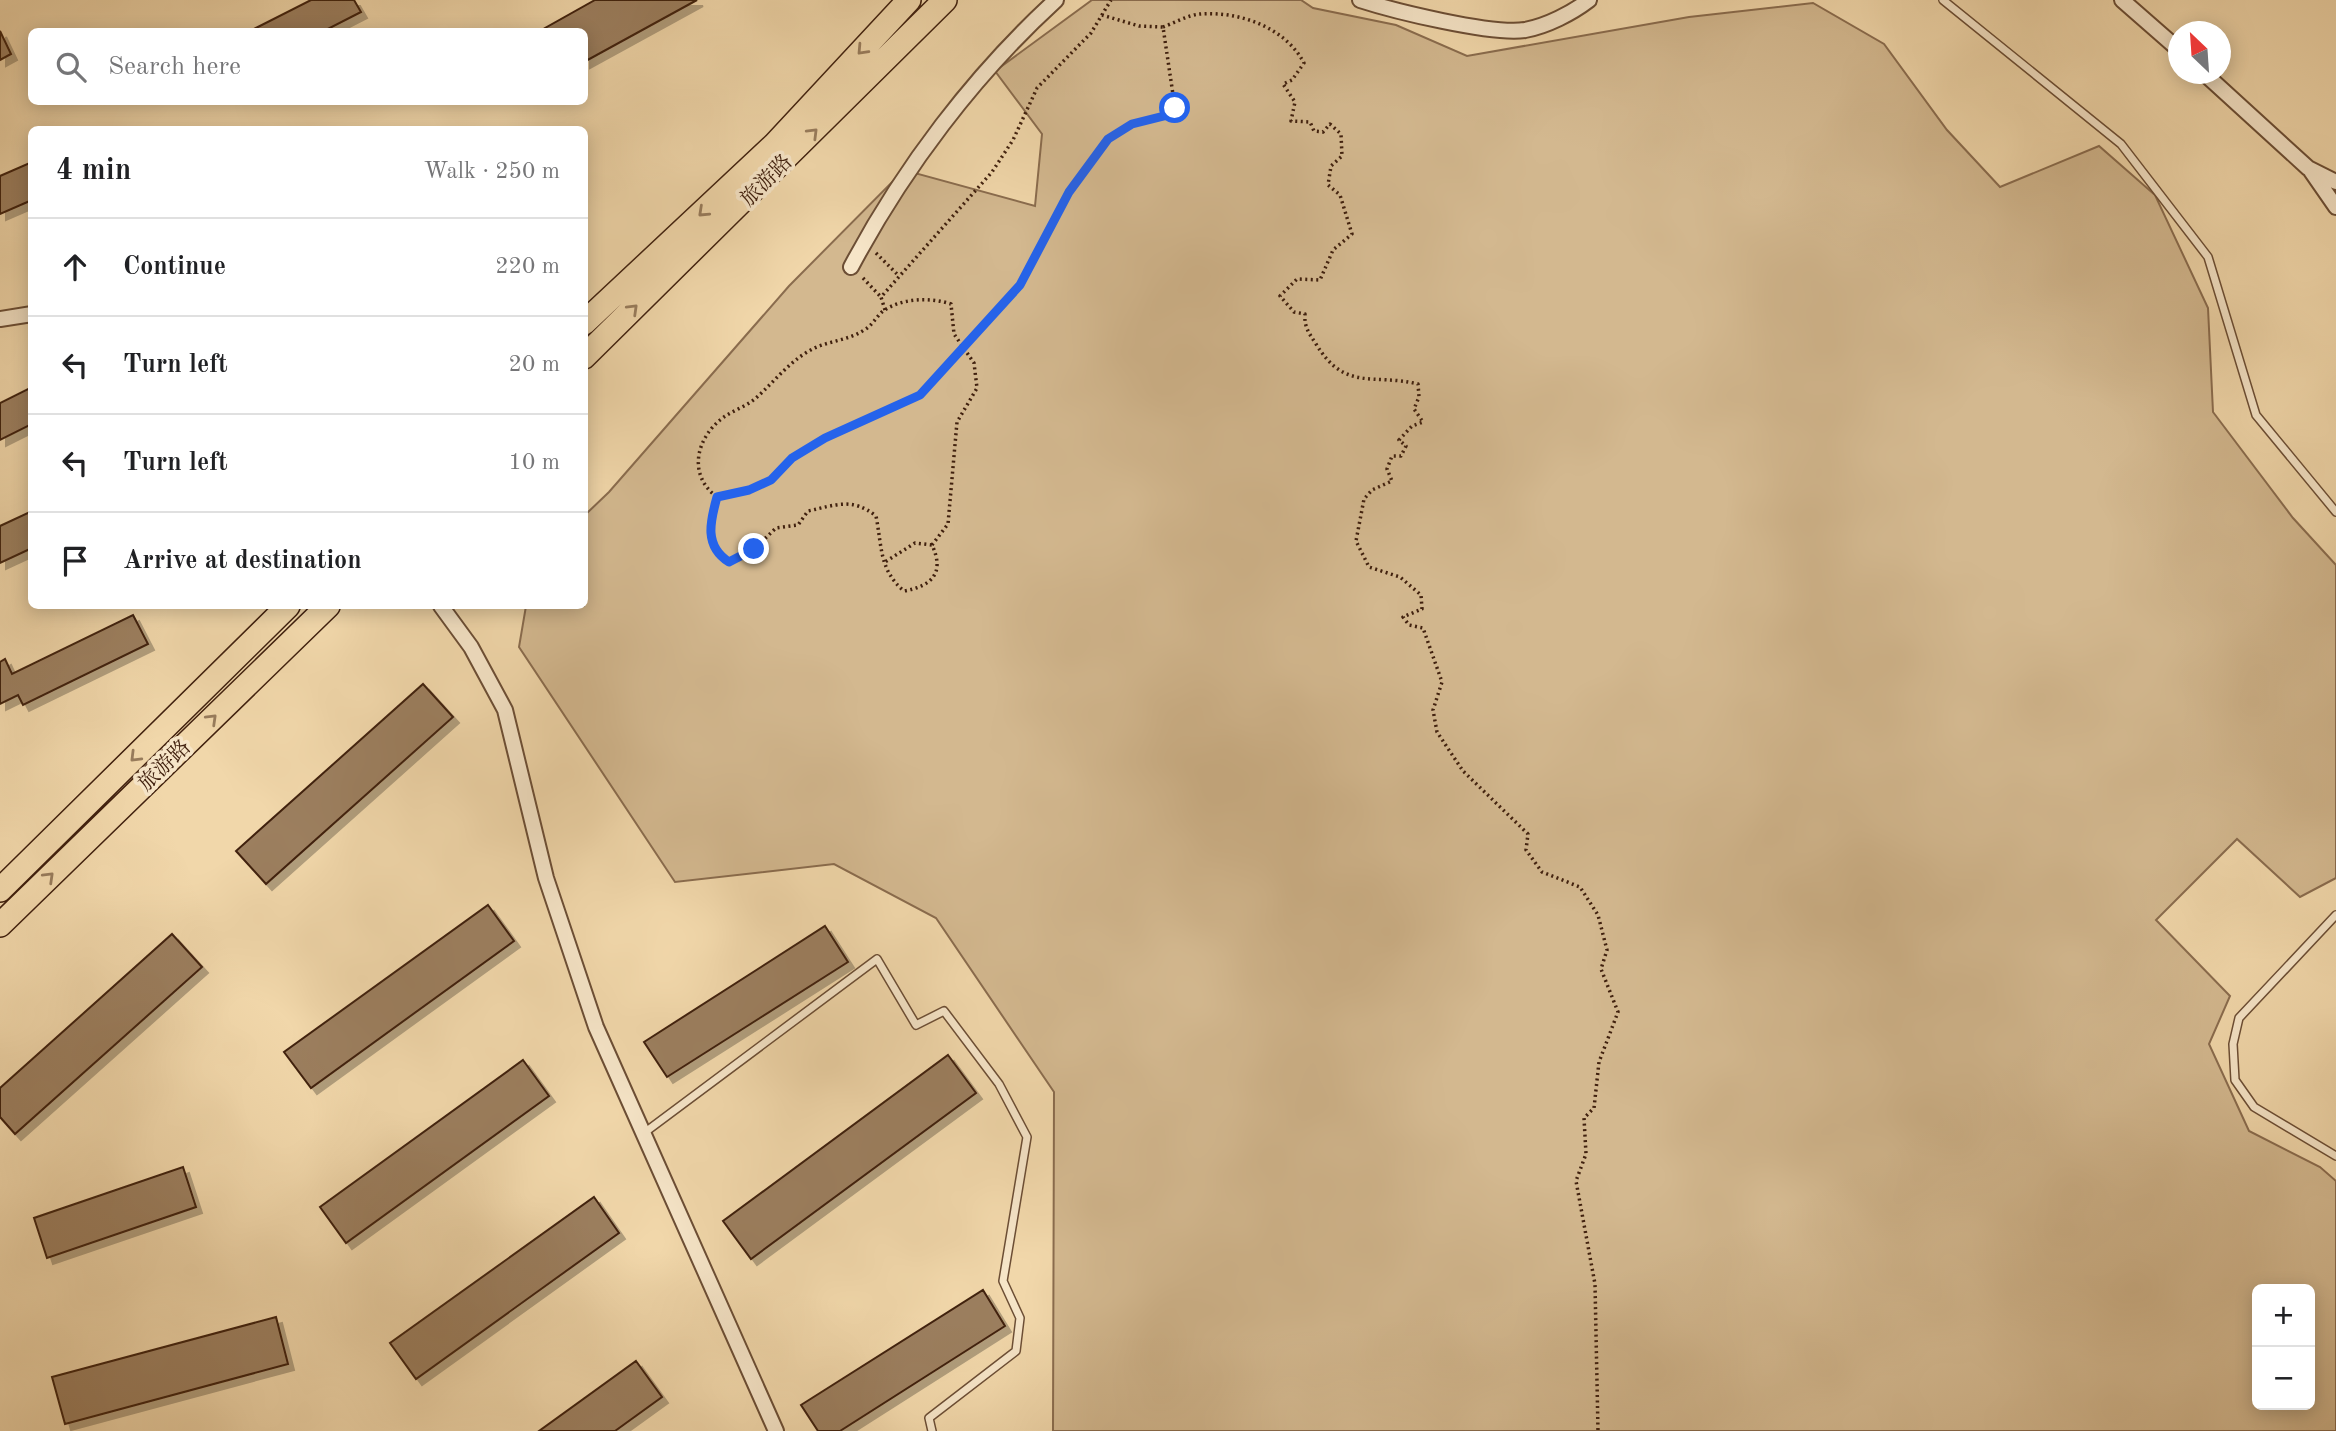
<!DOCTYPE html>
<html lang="en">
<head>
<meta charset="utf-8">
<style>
	:root { --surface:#fff; --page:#f2f2f2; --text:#202124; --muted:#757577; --line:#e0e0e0 }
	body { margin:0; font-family:"Old Standard TT","Noto Serif SC",serif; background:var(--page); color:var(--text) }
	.controls { position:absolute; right:21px; bottom:21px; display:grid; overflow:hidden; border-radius:10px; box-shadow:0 4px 18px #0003 }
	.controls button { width:63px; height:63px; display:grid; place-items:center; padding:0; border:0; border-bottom:2px solid var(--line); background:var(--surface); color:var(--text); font:35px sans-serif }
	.compass { position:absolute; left:2168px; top:21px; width:63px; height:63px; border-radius:50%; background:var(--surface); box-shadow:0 4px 18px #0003; rotate:335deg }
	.stop { position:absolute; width:21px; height:21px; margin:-16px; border:5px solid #2563eb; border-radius:50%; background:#fff }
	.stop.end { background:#2563eb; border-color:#fff; box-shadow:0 2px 7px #0008 }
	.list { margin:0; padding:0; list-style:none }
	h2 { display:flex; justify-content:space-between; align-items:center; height:91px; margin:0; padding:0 28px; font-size:30px }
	h2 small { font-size:23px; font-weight:400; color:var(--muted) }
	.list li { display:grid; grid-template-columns:46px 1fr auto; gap:21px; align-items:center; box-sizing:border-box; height:98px; padding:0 28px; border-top:2px solid var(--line) }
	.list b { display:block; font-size:26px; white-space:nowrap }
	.list em { font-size:23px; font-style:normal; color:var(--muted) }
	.icon { flex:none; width:38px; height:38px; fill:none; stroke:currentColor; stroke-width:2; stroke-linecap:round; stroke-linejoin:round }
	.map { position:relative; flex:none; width:2336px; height:1431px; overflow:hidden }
	.search { position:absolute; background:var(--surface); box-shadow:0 4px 18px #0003; left:28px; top:28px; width:560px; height:77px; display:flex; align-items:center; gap:18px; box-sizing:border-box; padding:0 24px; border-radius:10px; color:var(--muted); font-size:26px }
	.panel { position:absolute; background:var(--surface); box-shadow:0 4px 18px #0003; left:28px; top:126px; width:560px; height:483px; border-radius:10px }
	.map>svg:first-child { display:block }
	.green { fill:#d3b88f; stroke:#8a6c4e; stroke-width:2; fill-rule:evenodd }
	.building { fill:#9c7f5f; stroke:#40200e; stroke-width:2; filter:url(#shadow) }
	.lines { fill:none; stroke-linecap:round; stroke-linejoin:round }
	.lane-casing { stroke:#6c4e35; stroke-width:10 }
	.street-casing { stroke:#6c4e35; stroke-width:18 }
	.primary-casing { stroke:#40200e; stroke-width:26 }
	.path { stroke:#40200e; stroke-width:3.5; stroke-dasharray:2 3.5; stroke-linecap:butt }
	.lane { stroke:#f6e5c8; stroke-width:7 }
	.street { stroke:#f6e5c8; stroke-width:14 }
	.primary { stroke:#f1d7aa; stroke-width:23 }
	.oneway { stroke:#987c5c }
	.route { stroke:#2563eb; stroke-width:9 }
	.labels { text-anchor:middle; stroke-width:7; stroke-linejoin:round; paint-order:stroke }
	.street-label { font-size:21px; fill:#40200e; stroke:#f6e5c8 }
</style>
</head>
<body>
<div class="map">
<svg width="2336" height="1431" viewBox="0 0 2336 1431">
	<defs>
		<filter id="shadow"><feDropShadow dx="6" dy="6" stdDeviation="0" flood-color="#0004"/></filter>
	</defs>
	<rect width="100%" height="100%" fill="#f1d7aa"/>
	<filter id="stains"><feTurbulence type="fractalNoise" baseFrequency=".00286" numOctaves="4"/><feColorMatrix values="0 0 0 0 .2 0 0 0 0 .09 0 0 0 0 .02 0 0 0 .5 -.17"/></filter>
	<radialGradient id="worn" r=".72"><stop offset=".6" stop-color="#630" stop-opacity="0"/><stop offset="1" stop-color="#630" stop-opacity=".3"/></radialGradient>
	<path class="green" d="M1092,0H1301L1313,8L1396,25L1467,56L1689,17L1813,3L1884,44L1947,130L2000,187L2099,146L2155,195L2208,308L2213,412L2293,518L2336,565V878L2300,897L2237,839L2156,920L2230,996L2209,1044L2249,1131L2320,1167L2336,1181V1431H1053L1054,1092L936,918L834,864L675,882L519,647L526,606H584L585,515L609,492L789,286L904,170L1035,206L1042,134L995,71ZM2257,1289H2310V1405H2257Z"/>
	<path class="building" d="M311,0H354L361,12L322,32H248Z
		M595,0H697L584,62V32H538Z
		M0,31L11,54L0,60Z
		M32,162V200L0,214V176Z
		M32,387V424L0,440V403Z
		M32,511V548L0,563V526Z
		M133,615L148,644L23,705L18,695L0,704V662L5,659L12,674Z
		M423,684L453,717L266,884L236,851Z
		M488,905L514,941L311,1088L284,1052Z
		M825,926L848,962L667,1077L644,1042Z
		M172,934L202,967L15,1134L0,1117V1088Z
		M948,1055L976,1093L751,1259L723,1221Z
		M523,1060L549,1096L346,1243L320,1207Z
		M183,1167L196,1207L47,1258L34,1218Z
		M594,1197L619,1233L416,1379L390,1343Z
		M983,1290L1005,1326L840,1431H818L801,1405Z
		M276,1317L288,1364L65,1424L52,1377Z
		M636,1361L662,1397L615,1431H539Z"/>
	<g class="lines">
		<defs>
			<path id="lane" d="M1943,0L2121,144L2208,257L2256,415L2336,512
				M2336,915L2239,1018L2233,1044L2235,1080L2254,1107L2336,1156
				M644,1133L877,959L916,1025L944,1011L999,1084L1027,1137L1003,1281L1020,1318L1016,1351L929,1418L932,1431"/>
			<path id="street" d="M1360,0C1394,11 1491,35 1525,30C1547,26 1572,13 1589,0
				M2122,0L2178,49
				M2205,74L2308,168L2336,182
				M2311,171L2336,207
				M851,267C903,169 974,75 1056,0
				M0,319L32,314
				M441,606L471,647L505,710L546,878L596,1027L776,1431"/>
			<path id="primary" d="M584,323L774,145L909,0
				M584,357L945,0
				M0,890L288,606
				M0,925L328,606"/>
		</defs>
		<use href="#lane" class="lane-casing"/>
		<use href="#street" class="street-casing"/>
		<use href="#primary" class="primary-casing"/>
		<path class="path" d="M1163,27C1174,23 1188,15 1200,14C1239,11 1285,27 1304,63L1292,80L1283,84L1295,102L1291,121L1310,122L1314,131L1323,132L1330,124L1341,134L1342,156L1331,166L1328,185L1340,195L1352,234L1333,250L1320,280L1297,279L1280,296L1294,312L1305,314C1304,327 1309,333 1316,344C1345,392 1373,373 1418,384L1419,397L1414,409L1423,422L1412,426L1399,440L1406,446L1401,456H1392L1387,469L1392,481L1372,490L1364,499L1356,541L1369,567L1400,577L1421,595L1422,609L1403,617L1409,625L1423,628L1442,682L1433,710L1437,732L1463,771L1528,834L1526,850L1542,872L1580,887L1598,915L1607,950L1601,969L1618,1012L1599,1062L1594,1108L1584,1118L1586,1154L1576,1181L1595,1284L1598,1431
			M876,253L899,276
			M863,278L881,297
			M885,310L881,297L992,172L1013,140L1037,88L1091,33L1111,0
			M717,497C711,522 704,546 729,562L754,549L776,528L798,525L808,511C836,505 852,497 876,516C882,546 879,570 904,591C932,586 945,573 932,545L915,543L885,562
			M932,545L948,524L957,422L977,388L974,363L954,334L951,304C930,297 902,298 883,311C876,317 872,326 864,330C848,341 825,341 809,351C788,363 774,382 756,398C747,406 734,410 724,417C696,437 687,475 717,497L749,490L771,480L792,458L825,438L920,395L1020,285L1069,192L1108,139L1132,124L1164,116L1175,108L1163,27L1139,26L1102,15"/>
		<use href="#lane" class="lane"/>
		<use href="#street" class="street"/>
		<use href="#primary" class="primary"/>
	</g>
	<defs><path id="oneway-chevron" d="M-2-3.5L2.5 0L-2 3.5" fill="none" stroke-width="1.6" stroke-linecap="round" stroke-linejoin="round" transform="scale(1.75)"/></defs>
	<g class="oneway">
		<use href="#oneway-chevron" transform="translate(862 50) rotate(133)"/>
		<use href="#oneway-chevron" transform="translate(813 133) rotate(-45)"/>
		<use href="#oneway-chevron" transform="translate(703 212) rotate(137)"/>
		<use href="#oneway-chevron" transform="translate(633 309) rotate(-44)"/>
		<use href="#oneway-chevron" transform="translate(212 719) rotate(-44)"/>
		<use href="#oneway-chevron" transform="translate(135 757) rotate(135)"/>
		<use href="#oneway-chevron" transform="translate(49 877) rotate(-44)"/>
	</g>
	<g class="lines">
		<path class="route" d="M754,549L729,562C704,546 710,522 717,497L749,490L771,480L792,458L825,438L920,395L1020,285L1069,192L1108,139L1132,124L1164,116L1175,108"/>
	</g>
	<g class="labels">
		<g class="street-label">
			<text transform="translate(766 180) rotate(-45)" y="7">旅游路</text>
			<text transform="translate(164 765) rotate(-44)" y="7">旅游路</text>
		</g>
	</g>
	<rect width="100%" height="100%" filter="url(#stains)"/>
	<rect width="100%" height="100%" fill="url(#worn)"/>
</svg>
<div class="controls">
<button>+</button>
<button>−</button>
</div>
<svg class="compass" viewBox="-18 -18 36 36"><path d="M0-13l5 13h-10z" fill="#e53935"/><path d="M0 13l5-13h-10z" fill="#757577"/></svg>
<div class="stop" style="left:1175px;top:108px"></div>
<div class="stop end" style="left:754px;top:549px"></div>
<div class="search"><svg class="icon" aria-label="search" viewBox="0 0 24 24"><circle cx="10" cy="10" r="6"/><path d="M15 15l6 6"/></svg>Search here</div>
<section class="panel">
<h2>4 min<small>Walk · 250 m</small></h2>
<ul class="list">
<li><svg class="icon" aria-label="ahead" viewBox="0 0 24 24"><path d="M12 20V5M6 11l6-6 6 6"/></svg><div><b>Continue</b></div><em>220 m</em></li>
<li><svg class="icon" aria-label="left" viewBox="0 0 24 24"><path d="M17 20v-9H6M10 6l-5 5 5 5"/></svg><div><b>Turn left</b></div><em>20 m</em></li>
<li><svg class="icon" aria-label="left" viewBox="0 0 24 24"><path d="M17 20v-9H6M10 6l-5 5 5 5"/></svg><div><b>Turn left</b></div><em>10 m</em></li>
<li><svg class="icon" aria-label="arrive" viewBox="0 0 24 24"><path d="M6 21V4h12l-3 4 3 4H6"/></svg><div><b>Arrive at destination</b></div></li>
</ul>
</section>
</div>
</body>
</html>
